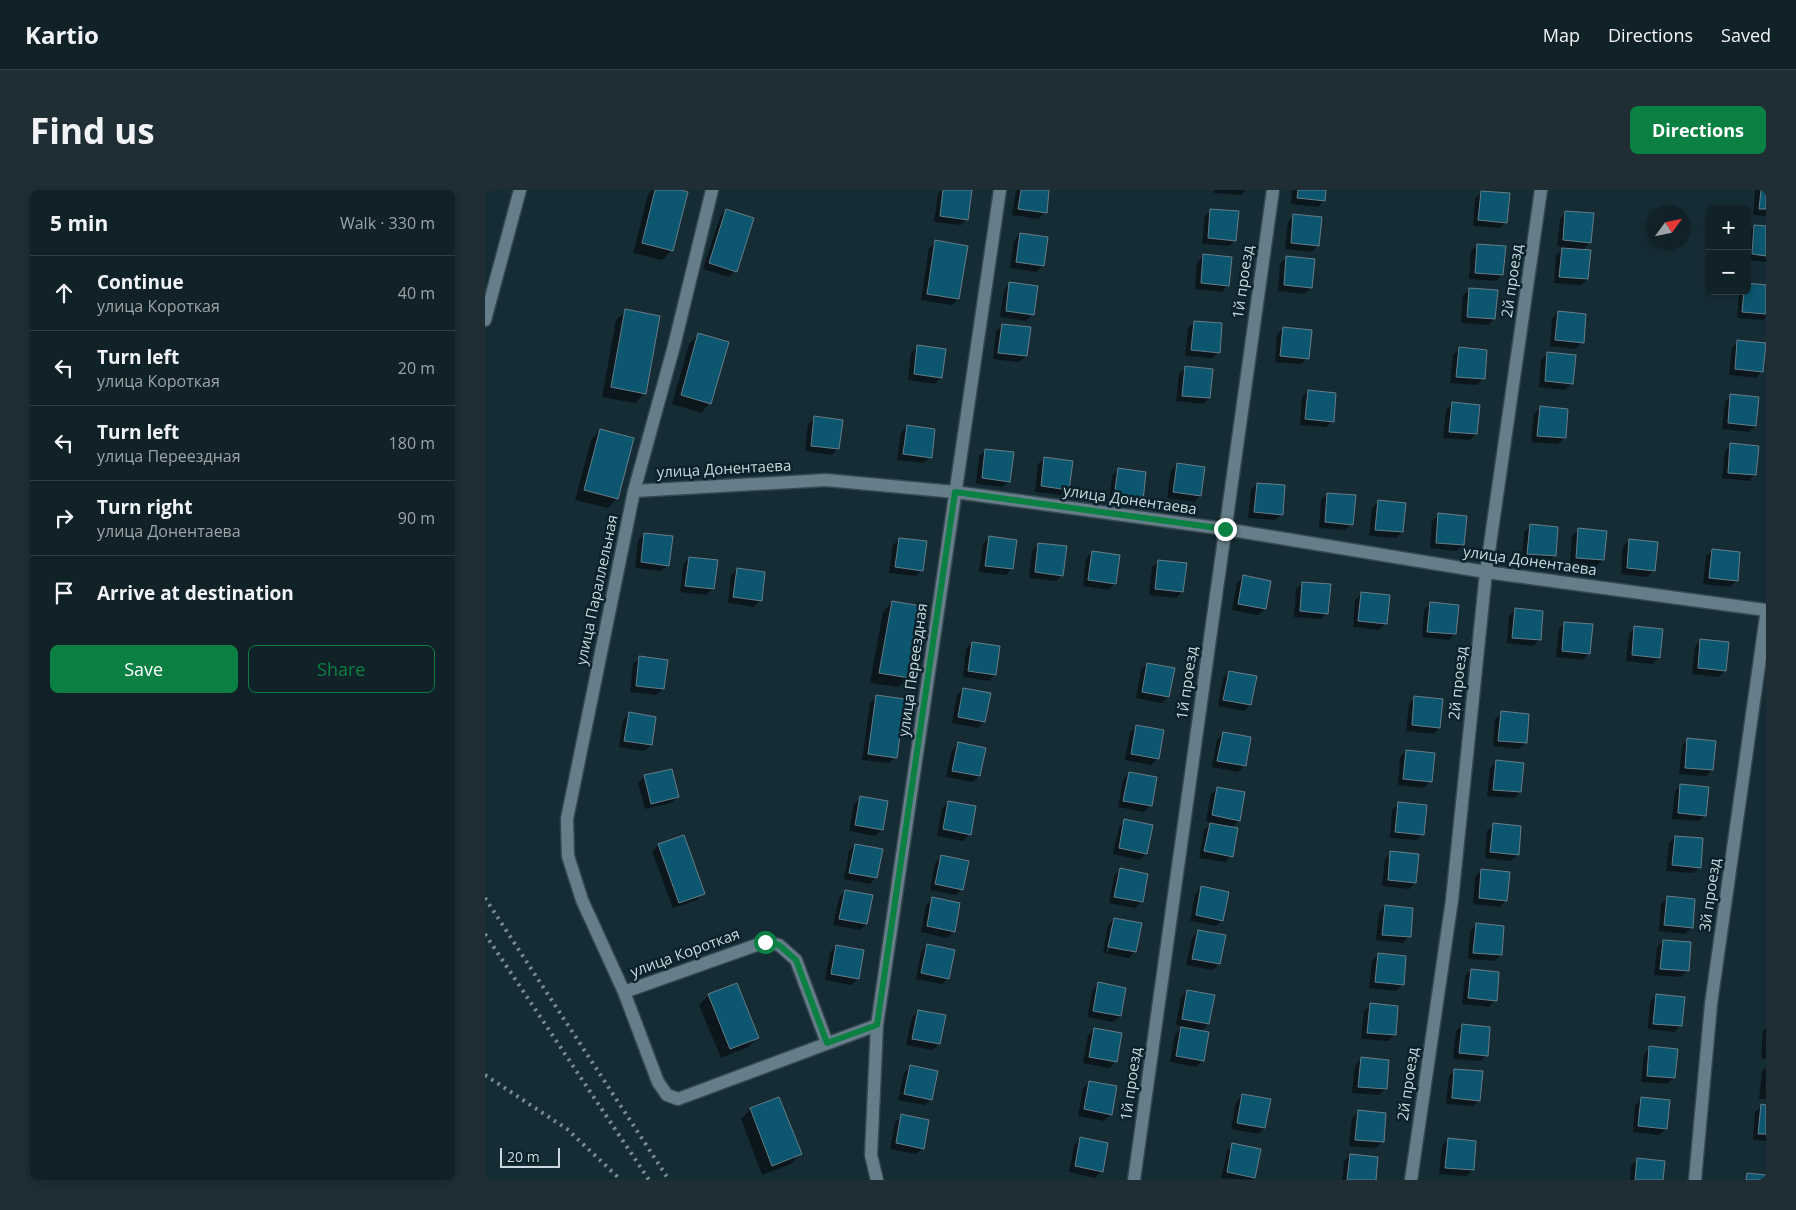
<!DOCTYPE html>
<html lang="en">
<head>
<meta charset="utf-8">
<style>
	:root { --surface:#102128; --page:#1e2e34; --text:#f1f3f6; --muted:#9ca3a8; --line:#303e45; --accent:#0b8043 }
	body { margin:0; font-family:"Open Sans",sans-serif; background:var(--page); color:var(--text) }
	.controls { position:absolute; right:15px; top:15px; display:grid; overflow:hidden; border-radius:8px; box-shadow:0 2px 8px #0003 }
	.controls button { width:45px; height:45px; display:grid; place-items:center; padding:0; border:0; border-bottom:1px solid var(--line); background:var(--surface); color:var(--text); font:25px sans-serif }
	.compass { position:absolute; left:1161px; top:15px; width:45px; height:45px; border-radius:50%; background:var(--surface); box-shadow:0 2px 8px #0003; rotate:57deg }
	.scale { position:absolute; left:15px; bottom:12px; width:60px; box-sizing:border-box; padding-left:5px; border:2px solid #cbd8df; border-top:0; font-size:14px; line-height:18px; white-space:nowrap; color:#cbd8df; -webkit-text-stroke:4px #0c222b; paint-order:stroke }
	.stop { position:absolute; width:15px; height:15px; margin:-11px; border:4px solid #0b8043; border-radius:50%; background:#fff }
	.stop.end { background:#0b8043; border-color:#fff; box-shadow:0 1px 5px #0008 }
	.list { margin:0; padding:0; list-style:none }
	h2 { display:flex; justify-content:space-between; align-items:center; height:65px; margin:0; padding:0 20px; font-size:21px }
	h2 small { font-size:16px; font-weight:400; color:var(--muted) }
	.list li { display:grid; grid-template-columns:32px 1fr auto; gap:15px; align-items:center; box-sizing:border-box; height:75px; padding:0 20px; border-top:1px solid var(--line) }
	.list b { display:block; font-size:19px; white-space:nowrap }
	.list p { margin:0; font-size:16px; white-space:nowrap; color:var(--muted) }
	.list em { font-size:16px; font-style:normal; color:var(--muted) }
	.actions { display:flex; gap:10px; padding:15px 20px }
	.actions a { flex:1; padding:11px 0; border:1px solid var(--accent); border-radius:8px; text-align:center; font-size:18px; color:var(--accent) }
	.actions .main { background:var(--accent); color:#fff }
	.icon { flex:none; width:28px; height:28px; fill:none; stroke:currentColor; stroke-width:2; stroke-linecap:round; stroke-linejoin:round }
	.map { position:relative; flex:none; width:1281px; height:990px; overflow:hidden; border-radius:8px }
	header { display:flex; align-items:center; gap:30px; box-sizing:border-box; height:70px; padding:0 25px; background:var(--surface); border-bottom:1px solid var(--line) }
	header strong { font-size:24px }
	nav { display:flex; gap:28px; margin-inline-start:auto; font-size:18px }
	.intro { display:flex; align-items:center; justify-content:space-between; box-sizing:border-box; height:120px; padding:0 30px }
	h1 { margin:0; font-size:35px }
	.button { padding:12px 22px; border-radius:8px; background:var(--accent); color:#fff; font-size:18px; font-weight:700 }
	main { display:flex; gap:30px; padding:0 30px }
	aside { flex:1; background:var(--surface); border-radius:8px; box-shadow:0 2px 8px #0003 }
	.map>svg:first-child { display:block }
	.shadow { fill:#0007; fill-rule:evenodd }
	.building { fill:#0d566f; stroke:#657d89 }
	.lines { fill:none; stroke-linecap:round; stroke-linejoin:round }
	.minor-casing { stroke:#36474f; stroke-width:15 }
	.minor { stroke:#667e89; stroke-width:12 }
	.rail { stroke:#798a92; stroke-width:4; stroke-dasharray:2.5 5; stroke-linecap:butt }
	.route { stroke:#0b8043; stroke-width:6 }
	.labels { text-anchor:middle; stroke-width:5; stroke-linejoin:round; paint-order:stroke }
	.street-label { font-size:15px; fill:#cbd8df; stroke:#0c222b }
</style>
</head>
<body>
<header>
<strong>Kartio</strong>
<nav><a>Map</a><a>Directions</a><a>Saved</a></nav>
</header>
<div class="intro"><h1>Find us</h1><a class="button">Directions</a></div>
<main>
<aside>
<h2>5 min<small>Walk · 330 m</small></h2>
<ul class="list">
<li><svg class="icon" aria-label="ahead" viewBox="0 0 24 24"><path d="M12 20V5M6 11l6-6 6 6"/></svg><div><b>Continue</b><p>улица Короткая</p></div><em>40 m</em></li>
<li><svg class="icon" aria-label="left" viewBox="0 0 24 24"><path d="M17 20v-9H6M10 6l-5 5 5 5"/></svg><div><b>Turn left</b><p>улица Короткая</p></div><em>20 m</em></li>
<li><svg class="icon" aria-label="left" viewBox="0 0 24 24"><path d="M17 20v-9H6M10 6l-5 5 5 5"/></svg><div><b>Turn left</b><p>улица Переездная</p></div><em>180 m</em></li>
<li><svg class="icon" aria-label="right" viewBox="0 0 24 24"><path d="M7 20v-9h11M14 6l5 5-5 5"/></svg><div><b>Turn right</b><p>улица Донентаева</p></div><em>90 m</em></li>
<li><svg class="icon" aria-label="arrive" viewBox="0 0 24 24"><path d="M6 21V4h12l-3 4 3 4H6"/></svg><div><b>Arrive at destination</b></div></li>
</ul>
<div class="actions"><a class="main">Save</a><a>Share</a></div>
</aside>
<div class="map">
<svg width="1281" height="990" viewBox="0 0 1281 990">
	<rect width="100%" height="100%" fill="#162c35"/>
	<path class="shadow" d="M167,0H192L187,60L177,70L148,63L163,5Z
		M457,0H474L482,29L476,35L449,32L453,4Z
		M531,0H563L560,22L554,29L527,25Z
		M729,0H761L756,5L729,3Z
		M807,0H840L839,11L833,17L806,14Z
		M1270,0H1281V26L1268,25Z
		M997,2L1021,32L1015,38L988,36L990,8Z
		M241,20L250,81L244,87L218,79L235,27Z
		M726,20L750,50L744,56L717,54L720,26Z
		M1081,22L1105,52L1097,61L1102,89L1096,95L1069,93L1071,65L1080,57L1072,56L1075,29Z
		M809,25L833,55L827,62L800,59L803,32Z
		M1270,36L1281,37V72L1262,70L1264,43Z
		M535,44L558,75L552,82L525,78L529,51Z
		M451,52L473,109L467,115L436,110L444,58Z
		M993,55L1017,85L1011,91L984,89L986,61Z
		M719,65L743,95L737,102L710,99L712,72Z
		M802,67L826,97L819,104L793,101L795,74Z
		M525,93L548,124L541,131L515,127L519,100Z
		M1281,96V128L1278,130L1252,128L1254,101H1262Z
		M985,99L1009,129L1003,135L976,133L978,105Z
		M141,121L160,203L150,213L117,207L131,130Z
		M1073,122L1097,152L1091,159L1065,156L1067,129Z
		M709,132L734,162L727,168L700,166L703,138Z
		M518,135L541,166L534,172L508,169L511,141Z
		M799,138L823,168L816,174L790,172L792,144Z
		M214,144L225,213L216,223L187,214L204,154Z
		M1253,151L1277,181L1271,188L1244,185L1247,158Z
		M433,156L456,187L450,194L423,190L426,163Z
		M974,159L998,189L992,195L965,193L968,165Z
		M1062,163L1087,193L1080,200L1054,197L1056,170Z
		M700,178L724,208L718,214L691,211L694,184Z
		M823,201L847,231L841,237L815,235L817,207Z
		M1246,205L1270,236L1264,242L1237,239L1240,212Z
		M967,214L991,244L985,250L958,248L961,220Z
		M1055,218L1079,248L1073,254L1046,252L1049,224Z
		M330,228L353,258L347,265L320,261L323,234Z
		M422,236L445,267L439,273L412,270L416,243Z
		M115,240L132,308L123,318L90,310L106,250Z
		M1246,254L1270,284L1264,291L1237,288L1240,261Z
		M501,260L524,291L517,297L491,294L494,266Z
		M560,268L583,299L576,305L550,302L553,274Z
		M692,274L715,306L709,312L682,308L686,281Z
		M633,279L657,310L650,317L624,313L627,286Z
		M772,294L797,324L790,330L763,328L766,300Z
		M842,304L867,334L860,340L834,338L836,310Z
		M893,312L917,342L911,348L884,346L887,318Z
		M954,325L978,355L971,361L945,358L947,331Z
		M1046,336L1070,366L1063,372L1037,370L1039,342Z
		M1094,340L1118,370L1111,376L1085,374L1087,346Z
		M160,344L183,375L176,381L150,378L153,350Z
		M504,348L527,379L521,385L494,382L498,354Z
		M414,349L437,380L431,386L404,383L408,355Z
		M1145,350L1169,380L1162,387L1136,384L1138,356Z
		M554,354L577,385L571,391L544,388L547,361Z
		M1227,360L1252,390L1245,397L1218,394L1221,367Z
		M607,362L630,393L624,400L598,396L601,369Z
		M204,368L231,372L228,399L221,405L195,402L198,375Z
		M674,371L697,402L691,408L664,405L667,377Z
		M252,379L275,410L269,417L243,413L246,385Z
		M759,386L785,392L780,419L773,425L747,420L752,393Z
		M818,393L842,423L836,429L809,427L811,399Z
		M877,403L901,433L894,440L868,437L870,410Z
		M407,412L423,488L413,497L385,493L398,422Z
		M946,413L970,443L964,450L937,447L939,420Z
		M1030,420L1054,450L1048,456L1022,453L1024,426Z
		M1080,433L1104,463L1098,470L1071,467L1074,439Z
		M1150,437L1174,468L1167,474L1141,471L1144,444Z
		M1216,450L1240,480L1234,487L1207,484L1210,457Z
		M487,453L510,484L504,491L478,487L481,459Z
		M155,468L178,499L171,505L145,502L148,474Z
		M662,474L683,507L677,513L651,508L656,480Z
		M744,482L765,515L759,521L733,516L738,488Z
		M478,499L499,531L493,538L467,533L472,505Z
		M391,507L410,567L404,573L377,570L385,513Z
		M930,507L954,538L948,544L921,541L924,514Z
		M1017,523L1041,553L1034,559L1008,556L1010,529Z
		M144,524L166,555L159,561L134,557L138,530Z
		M652,536L673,568L666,575L640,570L645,542Z
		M738,543L759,576L753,582L727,577L732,550Z
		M1203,550L1227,580L1221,586L1194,584L1197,556Z
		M473,554L494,586L488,592L461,587L467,560Z
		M921,561L945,591L939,598L913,595L915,567Z
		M1011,572L1035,602L1029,608L1002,606L1005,578Z
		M644,583L665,616L659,622L633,617L638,590Z
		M160,586L192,607L186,613L160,619L153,593Z
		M1196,595L1220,625L1214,631L1187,629L1190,601Z
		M733,598L754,630L746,638V666L740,672L714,668L719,640L727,633L721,631L726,604Z
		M376,607L397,640L390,646L364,641L369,614Z
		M464,612L484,645L478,651L452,646L457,618Z
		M914,614L938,644L931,650L905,648L907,620Z
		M640,631L661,663L655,670L628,664L634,637Z
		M1009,635L1033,665L1026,671L1000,668L1002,641Z
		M198,647L218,703L212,710L188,718L167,662L173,655Z
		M1190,647L1215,677L1208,683L1181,681L1184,653Z
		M370,655L391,687L385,694L359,689L364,661Z
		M906,662L930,693L924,699L897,696L900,669Z
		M456,667L477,699L471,705L445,700L450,673Z
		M636,679L656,712L650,718L624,713L629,686Z
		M997,680L1021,710L1015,717L988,714L990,687Z
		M717,697L737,730L731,736L705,731L710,704Z
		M360,701L381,734L375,740L348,735L354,708Z
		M1183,707L1207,737L1200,744L1174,741L1176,714Z
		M448,709L469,741L462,748L436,742L441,715Z
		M900,716L924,746L918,753L891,750L894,723Z
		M629,729L650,761L644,768L618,763L623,735ZM626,735H629L623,763H621Z
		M991,735L1016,765L1009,771L983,769L985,741Z
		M713,741L734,774L728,780L701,775L707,748Z
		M1178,751L1202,781L1196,787L1169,785L1172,757Z
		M352,756L373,789L366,795L340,790L345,762Z
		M442,756L463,788L457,794L431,789L436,762Z
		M893,764L917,795L911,801L884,798L887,771Z
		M986,780L1010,810L1004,817L977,814L980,786Z
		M614,793L640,799L635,826L628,832L602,827L608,800Z
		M702,801L723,834L715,842L717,871L711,877L685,872L690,844L699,836L691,835L696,807Z
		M224,805L272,848L263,857L236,868L214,815Z
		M1172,805L1196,835L1189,842L1163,839L1165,812Z
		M885,815L909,845L903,851L876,849L879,821Z
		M433,821L454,853L448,860L421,855L427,827Z
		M977,835L1001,865L995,871L968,869L971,841Z
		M1281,838V869L1276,868L1278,841Z
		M610,839L631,871L624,878L598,873L603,845Z
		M1165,857L1189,888L1182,894L1156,892L1159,864Z
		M876,869L900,899L894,905L867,903L870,875Z
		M425,877L446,909L440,915L413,910L419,883Z
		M1281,877V909H1274L1277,881Z
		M970,880L994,910L988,916L961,914L964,886Z
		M605,892L626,924L619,931L593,926L598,898Z
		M758,905L779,938L773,944L746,939L751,912Z
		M1156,909L1181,939L1174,945L1148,942L1150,915Z
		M1277,916H1281V951L1268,950L1270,922Z
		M266,919L315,964L306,974L277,985L256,929Z
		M873,922L897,952L891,958L864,956L867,928Z
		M417,926L438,958L431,964L405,959L410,932Z
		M595,949L617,981L610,988L584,982L589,955Z
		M963,950L988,980L981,986L954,984L957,956Z
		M748,955L769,987L766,990L736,988L742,961Z
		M865,965L889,990H857L859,972Z
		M1152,970L1177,990H1145L1146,976Z"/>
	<path class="building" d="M170,0H196L203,2L188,61L157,53Z
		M458,0H487L483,30L455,26Z
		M536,0H564L562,23L533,19Z
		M813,0H841L840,11L812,8Z
		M1276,0H1281V19H1274Z
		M996,1L1025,3L1022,33L993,30Z
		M241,19L269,28L252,82L224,73Z
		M725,19L754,21L751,51L723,48Z
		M1080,21L1109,23L1106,53L1078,50Z
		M808,24L837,27L834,56L806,53Z
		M1269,35L1281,36V66L1267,64Z
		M535,43L563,47L559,76L531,72Z
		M450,50L483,56L474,109L442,104Z
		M992,54L1021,56L1018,85L990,83Z
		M1077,58L1106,60L1103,89L1074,87Z
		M718,64L747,67L744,96L716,93Z
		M801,66L830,69L827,98L799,95Z
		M524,92L553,96L549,125L521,121Z
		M1262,93L1281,95V124L1257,122L1259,101H1262Z
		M984,98L1013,100L1010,129L982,127Z
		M140,119L175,126L161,204L126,197Z
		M1073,121L1101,124L1099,153L1070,150Z
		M709,131L737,133L735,163L706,160Z
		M517,134L546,137L542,166L513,163Z
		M798,137L827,140L824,169L795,166Z
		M213,143L244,152L226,214L196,205Z
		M1252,150L1281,153L1278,182L1250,179Z
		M432,155L461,159L457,188L429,184Z
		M974,157L1002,160L1000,189L971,187Z
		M1062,162L1091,165L1088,194L1060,191Z
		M700,176L728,179L725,208L697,206Z
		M823,200L851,203L849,232L820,229Z
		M1245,204L1274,207L1271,236L1243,233Z
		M967,212L995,215L992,244L964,242Z
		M1055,216L1083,219L1081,248L1052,246Z
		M329,226L358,230L354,259L326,256Z
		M422,235L450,239L447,268L418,264Z
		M115,239L149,248L133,309L99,300Z
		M1245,253L1274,256L1271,285L1243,283Z
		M500,259L529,262L525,292L497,288Z
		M559,267L588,271L584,300L556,296Z
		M692,273L720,277L716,306L688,302Z
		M633,278L661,282L658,311L629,307Z
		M772,293L800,295L798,325L769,322Z
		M842,303L871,305L868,335L840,332Z
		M893,310L921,313L918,342L890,340Z
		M953,323L982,326L979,355L951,353Z
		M1045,334L1073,337L1071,366L1042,364Z
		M1093,338L1122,341L1119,370L1091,368Z
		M159,343L188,346L184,376L156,372Z
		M504,346L532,350L528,379L500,376Z
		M414,348L442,351L438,381L410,377Z
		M1144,349L1173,352L1170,381L1142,378Z
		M553,353L582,356L578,386L550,382Z
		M1227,359L1255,362L1253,391L1224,388Z
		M607,361L635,365L631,394L603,390Z
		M204,367L233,370L229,399L200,396Z
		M673,370L702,373L698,402L670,399Z
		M252,378L280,382L277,411L248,407Z
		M758,385L786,391L781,419L753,414Z
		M817,392L846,394L843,424L815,421Z
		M876,402L905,405L902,434L873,431Z
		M407,411L436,416L424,488L394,483Z
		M945,412L974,415L971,444L942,442Z
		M1030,418L1058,421L1056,450L1027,448Z
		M1079,432L1108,434L1105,464L1077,461Z
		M1149,436L1178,439L1175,468L1147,465Z
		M1215,449L1244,452L1241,481L1213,478Z
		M487,452L515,456L511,485L483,481Z
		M154,466L183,470L179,499L151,496Z
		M662,473L690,478L684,507L657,502Z
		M744,481L772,486L766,515L738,510Z
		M478,498L506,503L500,532L473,527Z
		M391,505L420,509L412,568L383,564Z
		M929,506L958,509L955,538L927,535Z
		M1016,521L1044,524L1042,553L1013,551Z
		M144,522L171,527L167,555L139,551Z
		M651,535L679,540L674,569L646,564Z
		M738,542L766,547L761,576L732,571Z
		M1202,548L1231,551L1228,580L1200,578Z
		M473,552L501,558L495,586L467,581Z
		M921,560L950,563L947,592L918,589Z
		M1011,570L1039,573L1036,602L1008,600Z
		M187,579L194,607L166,614L159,585Z
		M644,582L672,587L667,616L638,611Z
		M1195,594L1224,597L1221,626L1193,623Z
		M732,597L760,602L755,631L727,625Z
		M375,606L403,611L398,640L370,635Z
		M463,611L491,616L486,645L458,639Z
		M913,612L942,615L939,645L910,642Z
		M639,629L668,635L662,664L634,658Z
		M725,633L753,638L748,667L719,661Z
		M1008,633L1036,636L1034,665L1005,662Z
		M199,645L220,704L194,713L173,654Z
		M1190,646L1218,648L1216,678L1187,675Z
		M370,654L398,659L392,688L364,683Z
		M905,661L934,664L931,693L903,690Z
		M456,665L484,671L478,700L450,694Z
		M635,678L663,684L658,712L629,707Z
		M996,679L1025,682L1022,711L994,708Z
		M716,696L744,702L738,731L711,725Z
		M360,700L388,705L382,734L354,729Z
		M1182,706L1210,709L1208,738L1179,735Z
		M447,707L475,713L470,742L442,736Z
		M900,715L928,718L926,747L897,745Z
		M629,728L657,733L651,762L623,757Z
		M991,733L1019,736L1017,765L988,763Z
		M713,740L741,745L735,774L707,769Z
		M1178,750L1206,752L1204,781L1175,779Z
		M442,754L470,760L464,789L436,783Z
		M351,755L379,760L374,789L346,784Z
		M893,763L921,766L919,795L890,792Z
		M986,779L1014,782L1012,811L983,808Z
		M613,792L641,798L636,826L608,821Z
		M252,793L274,848L245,859L223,804Z
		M702,800L730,805L724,834L697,829Z
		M1171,804L1200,807L1197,836L1168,834Z
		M885,813L913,816L911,845L882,843Z
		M433,820L461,825L455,854L427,849Z
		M977,834L1005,837L1003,866L974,863Z
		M696,837L724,842L719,871L691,866Z
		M609,838L637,843L632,872L604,867Z
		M1164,856L1193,859L1190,888L1162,886Z
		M876,867L904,870L902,899L873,897Z
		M425,875L453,881L447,910L419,904Z
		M969,879L998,881L995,911L967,908Z
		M604,891L632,896L627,925L599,919Z
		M757,904L786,909L780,938L752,933Z
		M294,907L317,964L287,976L265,918Z
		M1156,907L1185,910L1182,939L1153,936Z
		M1276,914L1281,915V944H1273Z
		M873,920L901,923L899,952L870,950Z
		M416,924L444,930L439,959L411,953Z
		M595,947L623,953L618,982L590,976Z
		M963,948L991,951L989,980L960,978Z
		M747,953L776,959L770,988L742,982Z
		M865,964L893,967L891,990H862Z
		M1152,968L1180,971L1178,990H1150Z
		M1262,983L1281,985V990H1261Z"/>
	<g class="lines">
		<defs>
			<path id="minor" d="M0,130L35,0
				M149,301L341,290L470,302L740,339L1001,382L1281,420
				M139,802L97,710L83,666L82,629L149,301L189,156L227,0
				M342,853L311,770L294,755L280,752L139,802L173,892L182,905L193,909L392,835
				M392,990L386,965L392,835L515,0
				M649,990L788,0
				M926,990L967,710L1001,382L1056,0
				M1210,990L1226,814L1281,426"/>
		</defs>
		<use href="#minor" class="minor-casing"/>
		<use href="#minor" class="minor"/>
		<path class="rail" d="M0,708L184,990
			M0,744L164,990
			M0,885L82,939L136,990"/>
	</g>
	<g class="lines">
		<path class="route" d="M280,752L294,755L311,770L342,853L392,835L470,302L740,339"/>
	</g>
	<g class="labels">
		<g class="street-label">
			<text transform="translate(1027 91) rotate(-82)" y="5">2й проезд</text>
			<text transform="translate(758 92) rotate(-82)" y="5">1й проезд</text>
			<text transform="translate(239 279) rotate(-3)" y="5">улица Донентаева</text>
			<text transform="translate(645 310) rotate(8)" y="5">улица Донентаева</text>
			<text transform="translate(1045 371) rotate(8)" y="5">улица Донентаева</text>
			<text transform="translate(112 400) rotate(-78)" y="5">улица Параллельная</text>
			<text transform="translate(428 480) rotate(-82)" y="5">улица Переездная</text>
			<text transform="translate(702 493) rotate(-82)" y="5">1й проезд</text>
			<text transform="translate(973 493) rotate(-84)" y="5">2й проезд</text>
			<text transform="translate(1225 705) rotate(-82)" y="5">3й проезд</text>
			<text transform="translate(200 763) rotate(-20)" y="5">улица Короткая</text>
			<text transform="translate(646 894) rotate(-82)" y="5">1й проезд</text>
			<text transform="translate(923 894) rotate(-82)" y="5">2й проезд</text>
		</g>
	</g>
</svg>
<div class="controls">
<button>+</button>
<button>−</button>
</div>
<svg class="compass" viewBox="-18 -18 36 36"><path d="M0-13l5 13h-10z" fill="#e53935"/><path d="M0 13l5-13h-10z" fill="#9ca3a8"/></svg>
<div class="scale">20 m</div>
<div class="stop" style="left:280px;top:752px"></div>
<div class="stop end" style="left:740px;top:339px"></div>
</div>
</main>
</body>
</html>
